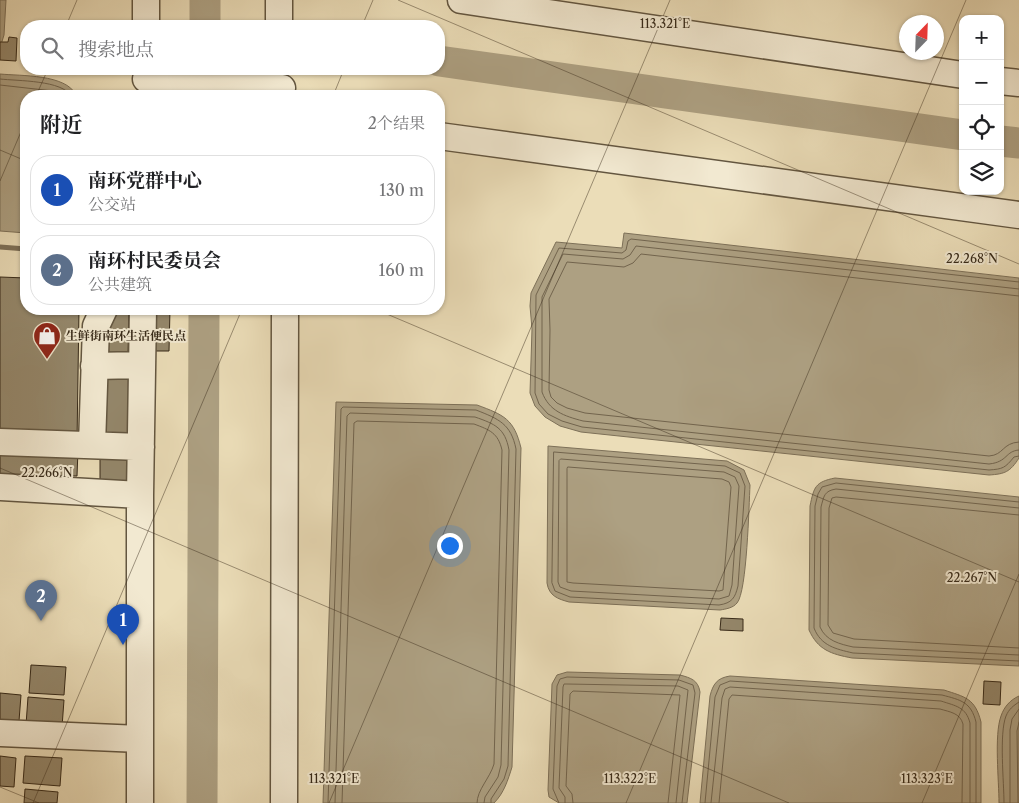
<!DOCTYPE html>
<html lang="zh">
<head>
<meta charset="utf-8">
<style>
	:root { --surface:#fff; --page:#f2f2f2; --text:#202124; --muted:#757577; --line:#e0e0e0; --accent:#8f2418 }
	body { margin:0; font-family:"Libre Caslon Text","Noto Serif SC",serif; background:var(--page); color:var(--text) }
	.controls { position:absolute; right:15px; top:15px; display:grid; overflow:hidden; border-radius:10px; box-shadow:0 1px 4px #0004 }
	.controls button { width:45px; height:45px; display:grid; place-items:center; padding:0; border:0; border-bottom:1px solid var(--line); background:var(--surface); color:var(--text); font:25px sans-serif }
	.compass { position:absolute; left:899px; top:15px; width:45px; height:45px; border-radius:50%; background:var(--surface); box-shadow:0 1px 4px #0004; rotate:23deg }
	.you { position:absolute; left:449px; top:545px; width:18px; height:18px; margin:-12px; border:4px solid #fff; border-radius:50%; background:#1a73e8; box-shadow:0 0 0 8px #1a73e833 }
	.badge { display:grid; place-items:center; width:32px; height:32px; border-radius:50%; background:var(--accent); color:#fff; font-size:16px; font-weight:700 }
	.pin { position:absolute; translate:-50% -41px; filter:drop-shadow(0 1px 2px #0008) }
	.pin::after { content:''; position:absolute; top:26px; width:18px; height:15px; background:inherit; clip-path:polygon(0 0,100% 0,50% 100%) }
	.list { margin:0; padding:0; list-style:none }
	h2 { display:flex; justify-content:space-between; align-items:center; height:65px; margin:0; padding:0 20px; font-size:21px }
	h2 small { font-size:16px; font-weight:400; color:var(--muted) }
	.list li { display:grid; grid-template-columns:32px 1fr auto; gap:15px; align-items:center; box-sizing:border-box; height:70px; margin:0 10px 10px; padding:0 10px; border:1px solid var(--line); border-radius:20px }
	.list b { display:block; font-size:19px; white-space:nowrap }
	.list p { margin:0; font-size:16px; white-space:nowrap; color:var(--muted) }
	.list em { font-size:16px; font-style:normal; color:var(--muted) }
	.icon { flex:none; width:28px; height:28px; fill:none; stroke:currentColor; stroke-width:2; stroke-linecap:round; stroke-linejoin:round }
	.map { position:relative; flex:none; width:1019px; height:803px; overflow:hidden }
	.search { position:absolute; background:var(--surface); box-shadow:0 1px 4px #0004; left:20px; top:20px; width:425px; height:55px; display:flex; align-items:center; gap:12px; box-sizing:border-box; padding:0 18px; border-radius:20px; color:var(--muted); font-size:19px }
	.panel { position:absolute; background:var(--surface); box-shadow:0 1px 4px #0004; left:20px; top:90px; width:425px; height:225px; border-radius:20px }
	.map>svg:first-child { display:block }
	.water { fill:#ada082; stroke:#7d7058 }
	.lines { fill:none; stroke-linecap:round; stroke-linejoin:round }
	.shore { stroke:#72644d; stroke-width:1 }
	.stream { stroke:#7d7058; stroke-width:5 }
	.river { stroke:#ada082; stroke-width:31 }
	.building { fill:#94876b; stroke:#362918 }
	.minor-casing { stroke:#635640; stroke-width:29 }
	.minor { stroke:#f2e9d1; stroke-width:26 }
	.ticks { fill:none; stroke:#362918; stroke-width:1; stroke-opacity:0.45 }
	.labels { text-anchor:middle; stroke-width:4; stroke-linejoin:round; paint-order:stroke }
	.poi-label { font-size:12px; font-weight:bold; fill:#362918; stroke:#f2e9d1; text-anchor:start }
	.ticks-label { font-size:12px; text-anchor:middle; fill:#362918; stroke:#f2e9d1; stroke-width:4; stroke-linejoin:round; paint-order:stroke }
</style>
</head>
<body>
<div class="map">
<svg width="1019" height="803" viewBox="0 0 1019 803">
	<rect width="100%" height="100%" fill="#ebddb8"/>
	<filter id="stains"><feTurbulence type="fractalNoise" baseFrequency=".004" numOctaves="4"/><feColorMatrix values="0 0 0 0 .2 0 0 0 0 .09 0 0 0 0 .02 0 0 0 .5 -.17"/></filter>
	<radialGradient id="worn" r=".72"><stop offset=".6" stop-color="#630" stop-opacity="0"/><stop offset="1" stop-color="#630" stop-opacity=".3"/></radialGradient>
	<path class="water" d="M0,0H6L4,35L0,48Z
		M0,74C21,76 66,74 76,95L26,96V233L0,231Z
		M624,233L1019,278V458C1010,472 1005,474 989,475L581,432L560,426L545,417L535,406L530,393L532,329L530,306L531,293L556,242L622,248Z
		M336,402L477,405C504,415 514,419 521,448L512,767C508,780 504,793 494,803H323Z
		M548,446L727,461L744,470L750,485C749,505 747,592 737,603C733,608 726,609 720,610L569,602C558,599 549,596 547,583Z
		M835,478L1019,497V666L852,658C831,654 818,650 809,630L810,506C814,487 815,482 835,478Z
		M567,672L680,675C691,678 698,680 700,692L687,803H559L549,797L548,790L552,684L557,675Z
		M730,676L944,690C965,697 975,698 981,722V803H700L710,696C713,684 717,678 730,676Z
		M1019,696V803H999C999,781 994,735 1001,716C1004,707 1010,700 1019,696Z"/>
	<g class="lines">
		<path class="shore" d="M0,79C17,81 63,80 71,96
			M0,85L53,91L64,96
			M1019,282L631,239L628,241L626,250L622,253L559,248L536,295L535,393L539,404L548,414L562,421L582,427L989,470C1003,469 1005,468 1014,457L1019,456
			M1019,289L636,246L630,255L623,259L563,254L542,297V392C549,411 564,416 583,421L989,464C1008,462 1005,451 1019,450
			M1019,296L641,254L633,263L624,267L567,262L549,299L550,330L549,390L551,397L557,403L567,408L585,413L989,456C1004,455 1002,443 1019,442
			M554,452L725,466L740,473L745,486L738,586C735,598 732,603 719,605L570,597L555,591L552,583Z
			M561,459L724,472L735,477L739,486L732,585L729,596L719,599L571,591L560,587L558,582L559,461Z
			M568,467L722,479L729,482L731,487L723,590L719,591L573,583L567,582V469Z
			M1019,502L836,483L822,487L818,494L815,506L814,628C821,646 836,649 853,653L1019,661
			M1019,508L836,489C824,491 824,496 821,507L820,627C826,641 840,644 853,647L1019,655
			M1019,515L836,497L832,498L829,508L828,625L833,633L854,639L1019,648
			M328,803L341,409L343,407L476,410C499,419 511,424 516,449L508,766L504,779L491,799V803
			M335,803L347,416L350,413L475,417C495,424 505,428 509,450L501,765L498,777L485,797L484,803
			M342,803L354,423L357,421L474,424C490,430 498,433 502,450L494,764C490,778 477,790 477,803
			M559,803L553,789L557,686L560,679L567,677L679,680L693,685L695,693L682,803
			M565,803V797L559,788L563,687L564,684H567L678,686L688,690L676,803
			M573,803L572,794L566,786L570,694L573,691L680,695L668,803
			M705,803L715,697L720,685L730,681L942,695C961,700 971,702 976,722V803
			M711,803L722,698L725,689L730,687L941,701C956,706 966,707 970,723V803
			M719,803L729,699L732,695L940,709C950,712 960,713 963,724L962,803
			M1004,803C1004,782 999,734 1006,716C1009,709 1013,706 1019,702
			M1010,803V730L1012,719L1019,709
			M1018,803L1017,731L1019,722"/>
		<path class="stream" d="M0,247L26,249"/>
		<path class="river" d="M205,0V26
			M439,61L963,135
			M205,96V69
			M1000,141L1019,143
			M202,803L204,309"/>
	</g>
	<path class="building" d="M9,37L17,38L16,61L0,60V42H8Z
		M0,277L26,278V309H79L77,441L0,440Z
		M107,309H129L128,358L106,357Z
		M150,309H170L169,351H149Z
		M98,374H129L128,436L97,435Z
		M0,449L78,450L77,476L0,474Z
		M100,453H129L128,486H100Z
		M721,618L743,619V631L720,630Z
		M31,665L66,667L64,695L29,693Z
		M984,681L1001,682L1000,705L983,704Z
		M0,693L21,695L19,721L0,720Z
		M28,697L64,700L62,727L26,725Z
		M0,756L16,758L14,787L0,786Z
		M25,756L62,758L60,786L23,783Z
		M25,789L58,792L57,803H24Z"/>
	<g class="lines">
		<defs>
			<path id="minor" d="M279,0V26
				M461,0L963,75
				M146,26V0
				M146,79L282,88
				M1000,81L1019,83
				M439,136L1019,215
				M94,366L142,365
				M0,442L141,447
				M92,445L96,326L104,309
				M0,487L140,495
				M0,733L140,739
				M140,803V495L143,309
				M284,803L285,309"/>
		</defs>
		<use href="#minor" class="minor-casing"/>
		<use href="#minor" class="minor"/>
	</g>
	<path class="ticks" d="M398,0L1019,264M66,26L77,0M362,26L373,0M36,96L48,69M333,96L344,69M0,150L26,161M0,181L26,120M375,309L1019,582M0,468L789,803M0,787L39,803M33,803L242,309M329,803L670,0M626,803L966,0M922,803L1019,574"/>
	<defs>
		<symbol id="shop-pin" viewBox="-11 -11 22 30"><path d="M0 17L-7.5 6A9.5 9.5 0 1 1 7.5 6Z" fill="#8f2418" stroke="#f2e9d1"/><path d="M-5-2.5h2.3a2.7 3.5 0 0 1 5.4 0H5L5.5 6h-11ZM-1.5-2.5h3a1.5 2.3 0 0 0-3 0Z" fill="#fff"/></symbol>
	</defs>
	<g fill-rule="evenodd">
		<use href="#shop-pin" x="31" y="320" width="32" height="43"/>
	</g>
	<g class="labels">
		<g class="poi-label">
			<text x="66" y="340">生鲜街南环生活便民点</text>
		</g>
	</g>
	<g class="ticks-label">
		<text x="665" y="28">113.321°E</text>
		<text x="972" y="263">22.268°N</text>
		<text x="47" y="477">22.266°N</text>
		<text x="972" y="582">22.267°N</text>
		<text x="334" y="783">113.321°E</text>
		<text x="630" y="783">113.322°E</text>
		<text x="927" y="783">113.323°E</text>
	</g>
	<rect width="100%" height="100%" filter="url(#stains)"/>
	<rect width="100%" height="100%" fill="url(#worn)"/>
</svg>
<div class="controls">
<button>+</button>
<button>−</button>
<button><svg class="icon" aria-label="locate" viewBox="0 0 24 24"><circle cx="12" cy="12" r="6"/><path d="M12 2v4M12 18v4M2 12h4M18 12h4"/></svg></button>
<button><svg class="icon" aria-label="layers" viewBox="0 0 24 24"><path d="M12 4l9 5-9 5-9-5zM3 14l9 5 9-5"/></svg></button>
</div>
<svg class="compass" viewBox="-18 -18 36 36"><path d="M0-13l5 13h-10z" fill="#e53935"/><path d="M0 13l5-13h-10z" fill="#757577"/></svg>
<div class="you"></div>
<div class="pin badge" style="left:123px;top:645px;background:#1a4fb4">1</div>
<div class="pin badge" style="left:41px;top:621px;background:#5c6f8a">2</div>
<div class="search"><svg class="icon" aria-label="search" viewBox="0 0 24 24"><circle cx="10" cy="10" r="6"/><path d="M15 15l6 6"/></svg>搜索地点</div>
<section class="panel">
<h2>附近<small>2个结果</small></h2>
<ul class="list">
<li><span class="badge" style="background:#1a4fb4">1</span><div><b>南环党群中心</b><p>公交站</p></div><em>130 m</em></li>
<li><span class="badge" style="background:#5c6f8a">2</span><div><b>南环村民委员会</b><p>公共建筑</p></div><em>160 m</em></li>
</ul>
</section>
</div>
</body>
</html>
